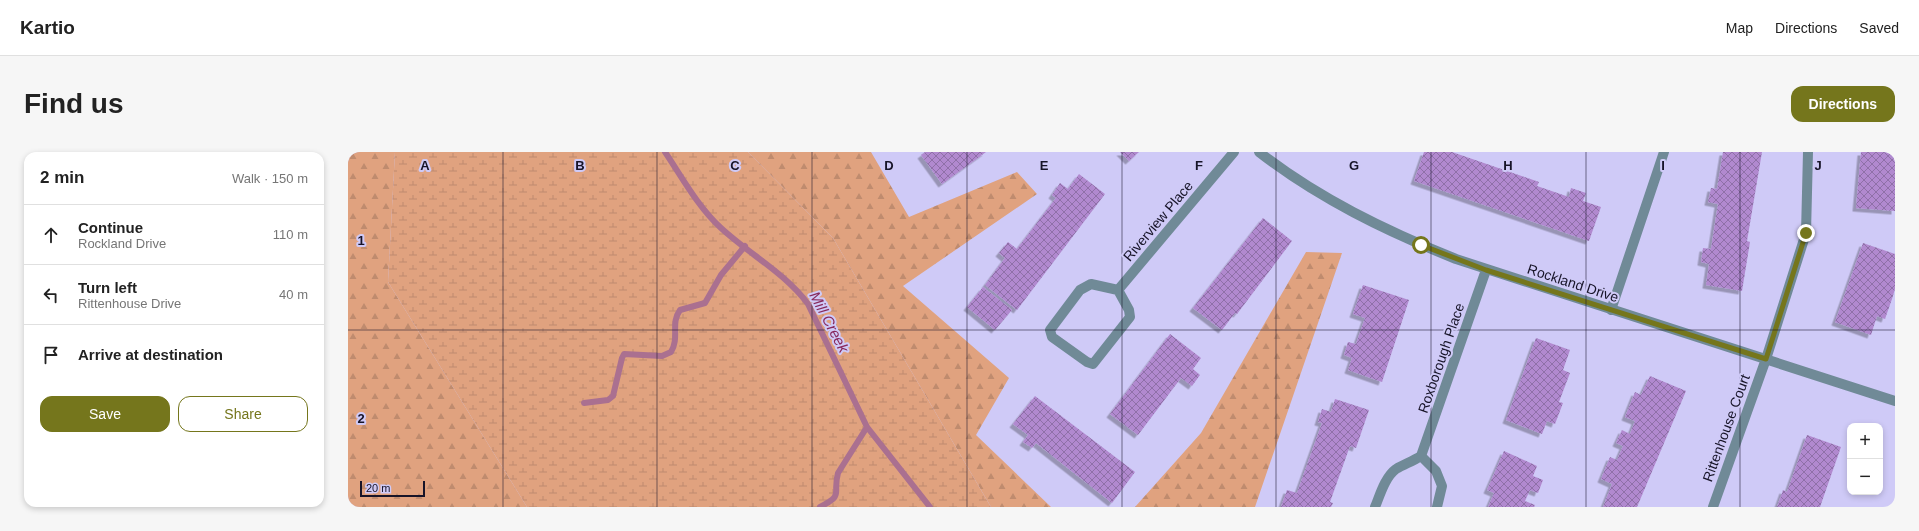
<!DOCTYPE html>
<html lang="en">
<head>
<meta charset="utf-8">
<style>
	:root { --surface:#fff; --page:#f6f6f6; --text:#222; --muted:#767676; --line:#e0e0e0; --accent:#75761c }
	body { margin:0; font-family:Arial,sans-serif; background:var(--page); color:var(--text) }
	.controls { position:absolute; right:12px; bottom:12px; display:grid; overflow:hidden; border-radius:8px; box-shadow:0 2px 6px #0003 }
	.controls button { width:36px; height:36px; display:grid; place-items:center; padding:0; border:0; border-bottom:1px solid var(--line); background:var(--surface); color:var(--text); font:20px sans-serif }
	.scale { position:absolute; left:12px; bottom:10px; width:65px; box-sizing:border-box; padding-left:4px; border:2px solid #171428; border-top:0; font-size:11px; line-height:14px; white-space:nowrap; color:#171428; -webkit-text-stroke:3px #cfcaf7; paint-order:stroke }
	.stop { position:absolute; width:12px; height:12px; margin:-9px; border:3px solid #75761c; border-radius:50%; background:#fff }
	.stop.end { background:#75761c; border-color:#fff; box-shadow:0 1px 4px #0008 }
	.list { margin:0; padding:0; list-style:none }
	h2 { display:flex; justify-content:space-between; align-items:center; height:52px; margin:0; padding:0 16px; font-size:17px }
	h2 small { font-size:13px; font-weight:400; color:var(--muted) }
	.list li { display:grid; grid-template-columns:26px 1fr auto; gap:12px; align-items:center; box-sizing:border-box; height:60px; padding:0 16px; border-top:1px solid var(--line) }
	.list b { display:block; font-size:15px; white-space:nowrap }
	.list p { margin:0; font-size:13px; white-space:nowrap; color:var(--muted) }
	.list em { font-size:13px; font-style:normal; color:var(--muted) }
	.actions { display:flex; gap:8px; padding:12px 16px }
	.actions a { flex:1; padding:9px 0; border:1px solid var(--accent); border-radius:12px; text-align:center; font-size:14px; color:var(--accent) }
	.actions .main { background:var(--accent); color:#fff }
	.icon { flex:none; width:22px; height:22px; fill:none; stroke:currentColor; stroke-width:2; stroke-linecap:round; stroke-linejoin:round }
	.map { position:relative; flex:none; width:1547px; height:355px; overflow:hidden; border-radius:12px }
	header { display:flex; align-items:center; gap:24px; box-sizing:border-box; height:56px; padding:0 20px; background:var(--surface); border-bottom:1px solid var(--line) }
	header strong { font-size:19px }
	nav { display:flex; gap:22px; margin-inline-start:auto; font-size:14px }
	.intro { display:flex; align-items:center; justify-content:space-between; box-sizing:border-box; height:96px; padding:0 24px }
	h1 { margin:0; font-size:28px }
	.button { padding:10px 18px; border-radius:12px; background:var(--accent); color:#fff; font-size:14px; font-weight:700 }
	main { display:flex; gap:24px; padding:0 24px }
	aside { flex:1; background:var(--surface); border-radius:12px; box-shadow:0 2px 6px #0003 }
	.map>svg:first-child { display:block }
	.forest { fill:url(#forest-firs) }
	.wetland { fill:url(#wetland-marsh) }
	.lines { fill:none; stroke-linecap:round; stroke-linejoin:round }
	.stream { stroke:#aa7090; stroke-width:6 }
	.building { fill:url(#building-cross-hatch); filter:url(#shadow) }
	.minor { stroke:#708a97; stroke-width:10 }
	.route { stroke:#75761c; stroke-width:5 }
	.grid { fill:none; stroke:#171428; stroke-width:1; stroke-opacity:0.55 }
	.labels { text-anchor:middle; stroke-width:4; stroke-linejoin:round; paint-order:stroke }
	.street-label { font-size:14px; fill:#171428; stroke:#cfcaf7 }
	.water-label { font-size:15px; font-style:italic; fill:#87295d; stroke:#cfcaf7 }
	.grid-label { font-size:13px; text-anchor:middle; font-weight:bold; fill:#171428; stroke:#cfcaf7; stroke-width:4; stroke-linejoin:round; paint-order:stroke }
</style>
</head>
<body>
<header>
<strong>Kartio</strong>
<nav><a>Map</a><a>Directions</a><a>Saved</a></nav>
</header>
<div class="intro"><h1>Find us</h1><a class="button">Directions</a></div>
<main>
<aside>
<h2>2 min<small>Walk · 150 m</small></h2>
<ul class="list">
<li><svg class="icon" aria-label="ahead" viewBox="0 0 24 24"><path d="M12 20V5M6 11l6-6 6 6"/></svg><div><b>Continue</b><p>Rockland Drive</p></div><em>110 m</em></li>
<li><svg class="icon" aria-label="left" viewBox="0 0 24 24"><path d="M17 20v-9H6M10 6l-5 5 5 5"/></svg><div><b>Turn left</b><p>Rittenhouse Drive</p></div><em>40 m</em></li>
<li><svg class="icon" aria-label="arrive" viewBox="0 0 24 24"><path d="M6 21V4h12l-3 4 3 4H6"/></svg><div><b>Arrive at destination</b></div></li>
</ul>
<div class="actions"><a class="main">Save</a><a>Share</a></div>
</aside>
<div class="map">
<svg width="1547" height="355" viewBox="0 0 1547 355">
	<defs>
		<pattern id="forest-firs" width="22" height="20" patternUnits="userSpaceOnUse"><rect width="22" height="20" fill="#e0a27f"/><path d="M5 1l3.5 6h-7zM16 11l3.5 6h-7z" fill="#bf8b6e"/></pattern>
		<pattern id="wetland-marsh" width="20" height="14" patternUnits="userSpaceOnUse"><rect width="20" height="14" fill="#e0a27f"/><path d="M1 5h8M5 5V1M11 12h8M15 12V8" fill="none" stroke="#bf8b6e"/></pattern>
		<pattern id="building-cross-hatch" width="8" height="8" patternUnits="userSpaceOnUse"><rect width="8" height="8" fill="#b189cf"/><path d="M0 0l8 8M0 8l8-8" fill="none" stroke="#8f6fa8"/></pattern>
		<filter id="shadow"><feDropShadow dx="-3.5" dy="3.5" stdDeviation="0" flood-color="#0004"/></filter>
	</defs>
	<rect width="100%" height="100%" fill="#cfcaf7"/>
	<path class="forest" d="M0,0H47L40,130L179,355H0Z
		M400,0H523L561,65L669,20L689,42L555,134L661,226L628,283L703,355H643L485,86Z
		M958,100L994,101L907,355H787L853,281Z"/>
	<path class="wetland" d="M47,0H400L485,86L643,355H179L40,130Z"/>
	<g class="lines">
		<path class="stream" d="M317,0C334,25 350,55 373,76C401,102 437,121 460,152L519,275L582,355
			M236,251L260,248L265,244L274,206L276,202L314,204L323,200C332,185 322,172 332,158L357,151L373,123L397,94
			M472,355C497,342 484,343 490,321L519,275"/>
	</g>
	<path class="building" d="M577,0H638L594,32L573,3Z
		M772,0H791L781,9Z
		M1076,0H1104L1191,30L1189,34L1221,45L1223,36L1238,41L1235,49L1253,55L1241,89L1066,29Z
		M1375,0H1414L1399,89L1402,90L1394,139L1358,133L1361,112L1353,110L1355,96L1363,97L1370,52L1360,50L1363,36L1369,37Z
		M1513,0H1547V59L1508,56Z
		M731,22L757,42L669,158L637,133L657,106L651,101L660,90L669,97L708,46L704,43L712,31L720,37Z
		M915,66L944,89L889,162L887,161L874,178L845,156Z
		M1515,91L1547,102V137L1544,147L1537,167L1529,164L1523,183L1487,170Z
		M1015,133L1061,148L1034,230L1000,218L1004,206L996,203L1000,190L1008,192L1017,166L1005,162Z
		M635,135L664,158L647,178L619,155Z
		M822,182L853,206L845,217L852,223L844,234L833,226L790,283L762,262Z
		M1188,186L1222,198L1215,218L1222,221L1211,250L1215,251L1207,272L1199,269L1194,282L1158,268Z
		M1302,224L1338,239L1289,355H1255L1264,332L1253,327L1262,305L1269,308L1275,294L1268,291L1274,278L1282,282L1287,269L1277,265L1287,240L1293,243Z
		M687,244L787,320L764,351L688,291L684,296L675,290L680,283L665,272Z
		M987,247L1021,258L1008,296L1002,294L982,350L985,351L983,355H933L939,338L949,341L974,271L970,270L974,257L983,260Z
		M1459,283L1493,295L1472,355H1429L1435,338L1439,340Z
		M1156,299L1189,314L1185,324L1195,328L1190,341L1182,338L1177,349L1187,353L1186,355H1140L1146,341L1139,338Z"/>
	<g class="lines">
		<path class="minor" d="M911,0C970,46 1038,79 1108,107L1547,249
			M743,132L770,138L781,158L782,165L745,212L739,210L704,185L702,178L732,138Z
			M770,138L886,0
			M1263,158L1316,0
			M1073,304L1088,319L1094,334L1089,355
			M1027,355C1032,343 1037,325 1048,317C1057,312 1065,309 1073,304L1138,118
			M1365,355L1418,207L1458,81L1460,0"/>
	</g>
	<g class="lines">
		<path class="route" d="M1073,93L1138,118L1418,207L1458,81"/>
	</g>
	<path class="grid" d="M155,0V355M309,0V355M464,0V355M619,0V355M774,0V355M928,0V355M1083,0V355M1238,0V355M1392,0V355M0,178H1547"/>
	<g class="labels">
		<g class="street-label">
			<text transform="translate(810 69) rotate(-50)" y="5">Riverview Place</text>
			<text transform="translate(1225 131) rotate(18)" y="5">Rockland Drive</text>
			<text transform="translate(1093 206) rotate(-71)" y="5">Roxborough Place</text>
			<text transform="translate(1378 276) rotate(-70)" y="5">Rittenhouse Court</text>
		</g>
		<g class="water-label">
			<text transform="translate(481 170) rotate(62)" y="5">Mill Creek</text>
		</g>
	</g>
	<g class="grid-label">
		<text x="77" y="18">A</text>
		<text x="232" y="18">B</text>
		<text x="387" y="18">C</text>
		<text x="541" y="18">D</text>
		<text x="696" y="18">E</text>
		<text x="851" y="18">F</text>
		<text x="1006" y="18">G</text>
		<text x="1160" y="18">H</text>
		<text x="1315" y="18">I</text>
		<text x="1470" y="18">J</text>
		<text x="13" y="93">1</text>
		<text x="13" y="271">2</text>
	</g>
</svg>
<div class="controls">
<button>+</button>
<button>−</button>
</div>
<div class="scale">20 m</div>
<div class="stop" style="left:1073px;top:93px"></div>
<div class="stop end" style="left:1458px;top:81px"></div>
</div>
</main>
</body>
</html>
